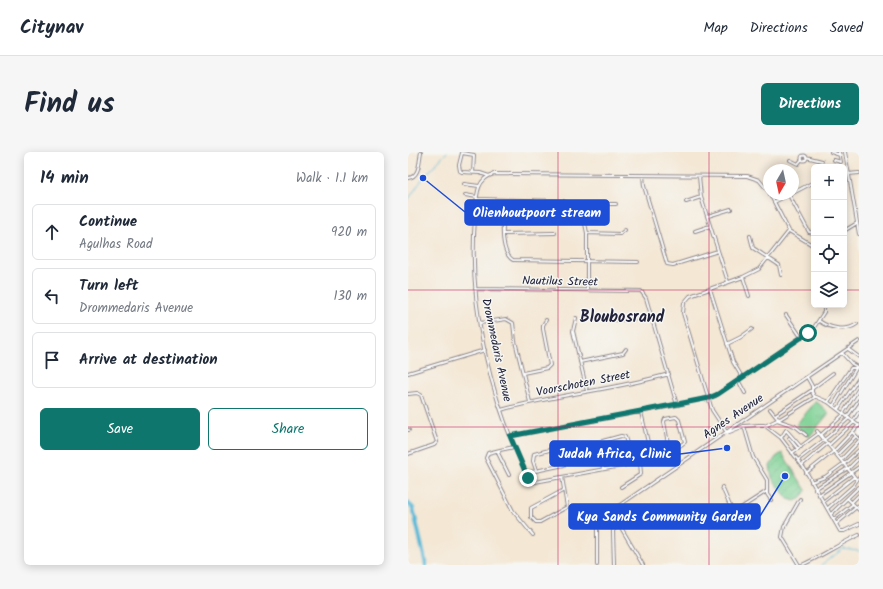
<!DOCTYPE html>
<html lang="en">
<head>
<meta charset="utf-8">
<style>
	:root { --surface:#fff; --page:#f6f6f7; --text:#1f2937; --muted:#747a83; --line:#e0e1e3; --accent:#0f766e }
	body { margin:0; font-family:Kalam,sans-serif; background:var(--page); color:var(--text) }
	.controls { position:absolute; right:12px; top:12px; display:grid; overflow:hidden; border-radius:6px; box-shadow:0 2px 10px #0003 }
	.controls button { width:36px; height:36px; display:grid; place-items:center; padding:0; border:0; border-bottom:1px solid var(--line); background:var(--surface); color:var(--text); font:20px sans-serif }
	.compass { position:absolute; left:355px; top:12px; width:36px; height:36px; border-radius:50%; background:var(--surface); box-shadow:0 2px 10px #0003; rotate:189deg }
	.stop { position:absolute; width:12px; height:12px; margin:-9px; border:3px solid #0f766e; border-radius:50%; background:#fff }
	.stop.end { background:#0f766e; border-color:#fff; box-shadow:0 1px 4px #0008 }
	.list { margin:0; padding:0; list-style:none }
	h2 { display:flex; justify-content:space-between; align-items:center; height:52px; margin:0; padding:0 16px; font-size:17px }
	h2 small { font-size:13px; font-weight:400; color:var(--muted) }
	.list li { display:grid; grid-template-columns:26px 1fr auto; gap:12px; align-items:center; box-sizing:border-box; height:56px; margin:0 8px 8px; padding:0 8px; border:1px solid var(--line); border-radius:6px }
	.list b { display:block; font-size:15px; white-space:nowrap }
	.list p { margin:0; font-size:13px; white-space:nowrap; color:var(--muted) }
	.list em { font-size:13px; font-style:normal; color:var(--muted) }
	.actions { display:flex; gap:8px; padding:12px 16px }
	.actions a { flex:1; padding:9px 0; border:1px solid var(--accent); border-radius:6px; text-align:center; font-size:14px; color:var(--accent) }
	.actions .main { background:var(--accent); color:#fff }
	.icon { flex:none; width:22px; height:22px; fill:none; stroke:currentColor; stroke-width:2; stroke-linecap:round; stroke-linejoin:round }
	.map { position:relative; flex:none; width:451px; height:413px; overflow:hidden; border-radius:6px }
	header { display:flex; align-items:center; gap:24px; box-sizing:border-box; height:56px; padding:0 20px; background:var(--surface); border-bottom:1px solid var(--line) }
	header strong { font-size:19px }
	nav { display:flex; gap:22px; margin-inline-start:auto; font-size:14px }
	.intro { display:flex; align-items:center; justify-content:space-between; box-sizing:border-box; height:96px; padding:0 24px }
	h1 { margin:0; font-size:28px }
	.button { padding:10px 18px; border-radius:6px; background:var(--accent); color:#fff; font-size:14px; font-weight:700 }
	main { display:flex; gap:24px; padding:0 24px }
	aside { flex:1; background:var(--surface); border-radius:6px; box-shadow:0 2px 10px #0003 }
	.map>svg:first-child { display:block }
	.park { fill:url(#park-tufts); stroke:#507a68 }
	.garden { fill:url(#garden-furrows); stroke:#507a68 }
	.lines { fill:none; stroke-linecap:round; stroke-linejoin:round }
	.stream { stroke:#5abad8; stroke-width:1 }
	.river { stroke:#5abad8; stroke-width:4 }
	.street-casing { stroke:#8b8488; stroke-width:4 }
	.street { stroke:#fff; stroke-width:2 }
	.route { stroke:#0f766e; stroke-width:5 }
	.grid { fill:none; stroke:#c2185b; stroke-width:1; stroke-opacity:0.55 }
	.labels { text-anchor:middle; stroke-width:3; stroke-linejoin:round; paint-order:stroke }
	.street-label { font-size:12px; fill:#22223b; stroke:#f6f6f2 }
	.district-label { font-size:16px; font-weight:bold; fill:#22223b; stroke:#f6f6f2 }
	.leader { fill:none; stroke:#1d4ed8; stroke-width:1.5 }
	.callout-dot { fill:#1d4ed8; stroke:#f6f6f2; stroke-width:1.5 }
	.callout { fill:#1d4ed8; stroke:#1d4ed8; stroke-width:1.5 }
	.callout-label { font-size:13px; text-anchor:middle; font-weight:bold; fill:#fff }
</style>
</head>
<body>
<header>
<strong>Citynav</strong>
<nav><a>Map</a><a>Directions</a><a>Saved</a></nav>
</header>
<div class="intro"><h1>Find us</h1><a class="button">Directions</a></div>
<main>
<aside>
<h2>14 min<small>Walk · 1.1 km</small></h2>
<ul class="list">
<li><svg class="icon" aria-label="ahead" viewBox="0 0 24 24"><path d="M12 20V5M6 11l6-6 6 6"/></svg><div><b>Continue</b><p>Agulhas Road</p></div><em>920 m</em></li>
<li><svg class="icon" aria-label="left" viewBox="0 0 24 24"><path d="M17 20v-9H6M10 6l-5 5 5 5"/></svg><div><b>Turn left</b><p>Drommedaris Avenue</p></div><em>130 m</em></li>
<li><svg class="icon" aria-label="arrive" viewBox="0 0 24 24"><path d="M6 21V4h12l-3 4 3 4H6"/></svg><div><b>Arrive at destination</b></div></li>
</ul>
<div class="actions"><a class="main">Save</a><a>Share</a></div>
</aside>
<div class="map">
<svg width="451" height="413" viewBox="0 0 451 413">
	<defs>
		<pattern id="park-tufts" width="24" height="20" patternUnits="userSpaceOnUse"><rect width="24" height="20" fill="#7ed194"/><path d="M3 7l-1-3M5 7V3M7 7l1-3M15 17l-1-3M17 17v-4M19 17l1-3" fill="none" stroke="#6db380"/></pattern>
		<pattern id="garden-furrows" width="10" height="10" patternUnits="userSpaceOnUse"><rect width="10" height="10" fill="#7ed194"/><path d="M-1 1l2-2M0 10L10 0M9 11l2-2" fill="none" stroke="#6db380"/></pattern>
	</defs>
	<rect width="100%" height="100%" fill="#f6f6f2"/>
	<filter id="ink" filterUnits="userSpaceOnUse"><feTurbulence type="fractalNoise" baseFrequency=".025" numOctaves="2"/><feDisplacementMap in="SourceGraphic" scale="8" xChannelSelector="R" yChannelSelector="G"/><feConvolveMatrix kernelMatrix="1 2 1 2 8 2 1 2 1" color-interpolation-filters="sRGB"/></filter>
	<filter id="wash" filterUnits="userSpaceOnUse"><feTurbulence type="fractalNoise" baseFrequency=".012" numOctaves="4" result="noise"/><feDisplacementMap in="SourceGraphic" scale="16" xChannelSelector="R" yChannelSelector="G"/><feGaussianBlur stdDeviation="0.9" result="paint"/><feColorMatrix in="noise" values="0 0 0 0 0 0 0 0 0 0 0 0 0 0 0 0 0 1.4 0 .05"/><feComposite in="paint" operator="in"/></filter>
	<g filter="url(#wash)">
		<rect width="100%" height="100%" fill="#f4e7d4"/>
		<path class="park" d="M408,249L421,261L401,285L388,273Z"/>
		<path class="garden" d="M374,301L398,338L393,346L387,349L380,347L364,326L362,314L368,305Z"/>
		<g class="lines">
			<path class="stream" d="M0,48L15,26L39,0
				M413,413L435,397L451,399"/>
			<path class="river" d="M0,351L5,356L18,413"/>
		</g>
	</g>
	<g filter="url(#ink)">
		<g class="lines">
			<defs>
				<path id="street" d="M423,0L432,3
					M437,0L451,82
					M393.5 6a2.5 2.5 0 1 1 5 0a2.5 2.5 0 1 1-5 0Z
					M398,5L414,9
					M382,8L390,12L394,7
					M426,8L433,10L431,0
					M65,21L66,3L54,1L51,13L52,19L54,20L72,21L81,24
					M440,22L451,21
					M235,23L236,34L259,112L265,113L310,99
					M291,24L293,45L320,130
					M0,26C12,25 11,9 13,0
					M56,32L71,34
					M385,41L406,30
					M362,42L381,79L406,94
					M57,43L69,45
					M381,43L401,80L406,81
					M69,47L155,49L174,57L179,81V138
					M99,49C94,63 91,100 105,108L230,110
					M278,50L293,45
					M366,50L383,42
					M174,57L186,52H208
					M300,64L323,57
					M287,79L302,74
					M381,79L351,117L335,125L282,144L276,151L275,161L304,258L319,281L336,274L351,273H356L373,286L396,316L432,379H436L451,372
					M436,79L449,71
					M179,81L212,82L217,78
					M96,82L147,81
					M342,84L345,96L371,113L373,123
					M335,125L341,144
					M67,137L233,139L238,146L269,253
					M302,137L325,210L334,225
					M378,163L393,185
					M168,166L165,179L179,239
					M204,168L227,167L242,163
					M411,169C421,176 438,180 449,172
					M72,171L98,167L105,171L107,189L122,250
					M319,192L333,185L344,177
					M440,197L451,205
					M434,201L444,212L451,216
					M172,210L215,201L218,197
					M0,221L77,198
					M115,221L139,216L142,213L135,177V173L138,168
					M399,225L404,234V240L406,244L420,250L451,274
					M330,228L337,241
					M405,236L425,221
					M0,242L9,241L13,243L29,290L26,293L0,302
					M420,250L443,216H448
					M425,254L449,215
					M362,257L369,266L372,267L407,245
					M430,257L451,226
					M93,258C148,242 206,238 261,222
					M233,260L244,308
					M435,261L451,236
					M367,263L404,238
					M439,265L451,248
					M445,269L451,260
					M336,274L345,305L359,328V342L363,348
					M357,274L369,268L387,274L398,283
					M0,278H1
					M409,279L449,328
					M444,280L451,287
					M413,283L436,262
					M103,284L269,253L307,244L405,177L416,160V153
					M373,286L378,278L393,295
					M381,286L390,297
					M421,293L446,270
					M92,298L80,301L78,306L105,359L125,383
					M384,301L411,281
					M262,302L256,270L257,267L268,265L271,268L277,290L256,306L127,330L122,329C82,248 60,155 67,66C69,49 66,27 86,22L339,24L351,28L361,40
					M429,303L448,284
					M182,307L219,301L221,298L217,285L213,284L191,290C189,298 194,309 195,317
					M390,308L421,284L441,266
					M433,308L451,289
					M436,312L451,298
					M394,313L420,291
					M440,317L451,306
					M118,321L156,313L158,308L155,297L149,296L126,302L125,309L128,318
					M398,321L426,299L451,273
					M101,323L90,301L92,298L106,295
					M154,325L159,355L132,370H128L123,365V356L156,338
					M403,330L417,325L436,311
					M213,335L233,322L232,310
					M314,335L325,361L359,339
					M407,337L440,316
					M411,343L451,315
					M440,347L451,358
					M416,349L446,325
					M444,350L451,343
					M420,356L445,334L451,325
					M423,362L451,335
					M208,367L235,413
					M426,367L445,352
					M428,372L451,353
					M189,413V376L193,366L451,189
					M206,413L205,379L207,376L212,374
					M391,413L374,385L376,375L392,347
					M394,413C414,404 431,392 451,383"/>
			</defs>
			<use href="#street" class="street-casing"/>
			<use href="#street" class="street"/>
		</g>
	</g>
	<g class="lines" filter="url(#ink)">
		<path class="route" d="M120,326L102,284L301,246L310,242L400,181"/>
	</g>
	<path class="grid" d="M150,0V413M301,0V413M0,138H406M436,138H451M0,275H451"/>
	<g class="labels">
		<g class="street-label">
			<text transform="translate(152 129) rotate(1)" y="4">Nautilus Street</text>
			<text transform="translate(89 198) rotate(78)" y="4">Drommedaris Avenue</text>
			<text transform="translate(175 231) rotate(-11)" y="4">Voorschoten Street</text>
			<text transform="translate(325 264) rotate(-34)" y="4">Agnes Avenue</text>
		</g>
		<g class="district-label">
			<text x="214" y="170">Bloubosrand</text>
		</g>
	</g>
	<path class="leader" d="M15 26L57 60M319 296L272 302M377 324L352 364"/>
	<g class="callout-dot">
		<circle cx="15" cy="26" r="4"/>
		<circle cx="319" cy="296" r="4"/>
		<circle cx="377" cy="324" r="4"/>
	</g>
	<g class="callout">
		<rect x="57" y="48" width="144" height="25" rx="4"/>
		<rect x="142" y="289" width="130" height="25" rx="4"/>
		<rect x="161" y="352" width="191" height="25" rx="4"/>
	</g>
	<g class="callout-label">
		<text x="129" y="65">Olienhoutpoort stream</text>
		<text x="207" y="306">Judah Africa, Clinic</text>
		<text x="256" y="369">Kya Sands Community Garden</text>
	</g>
</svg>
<div class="controls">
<button>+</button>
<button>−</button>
<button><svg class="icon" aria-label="locate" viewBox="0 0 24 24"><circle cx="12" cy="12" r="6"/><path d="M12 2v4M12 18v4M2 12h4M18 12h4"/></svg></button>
<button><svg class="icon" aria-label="layers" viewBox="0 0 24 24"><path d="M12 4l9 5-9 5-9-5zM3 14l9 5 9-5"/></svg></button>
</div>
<svg class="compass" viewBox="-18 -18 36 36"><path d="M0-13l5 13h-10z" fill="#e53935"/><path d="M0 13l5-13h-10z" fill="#747a83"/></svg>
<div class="stop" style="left:400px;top:181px"></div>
<div class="stop end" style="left:120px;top:326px"></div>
</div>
</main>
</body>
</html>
